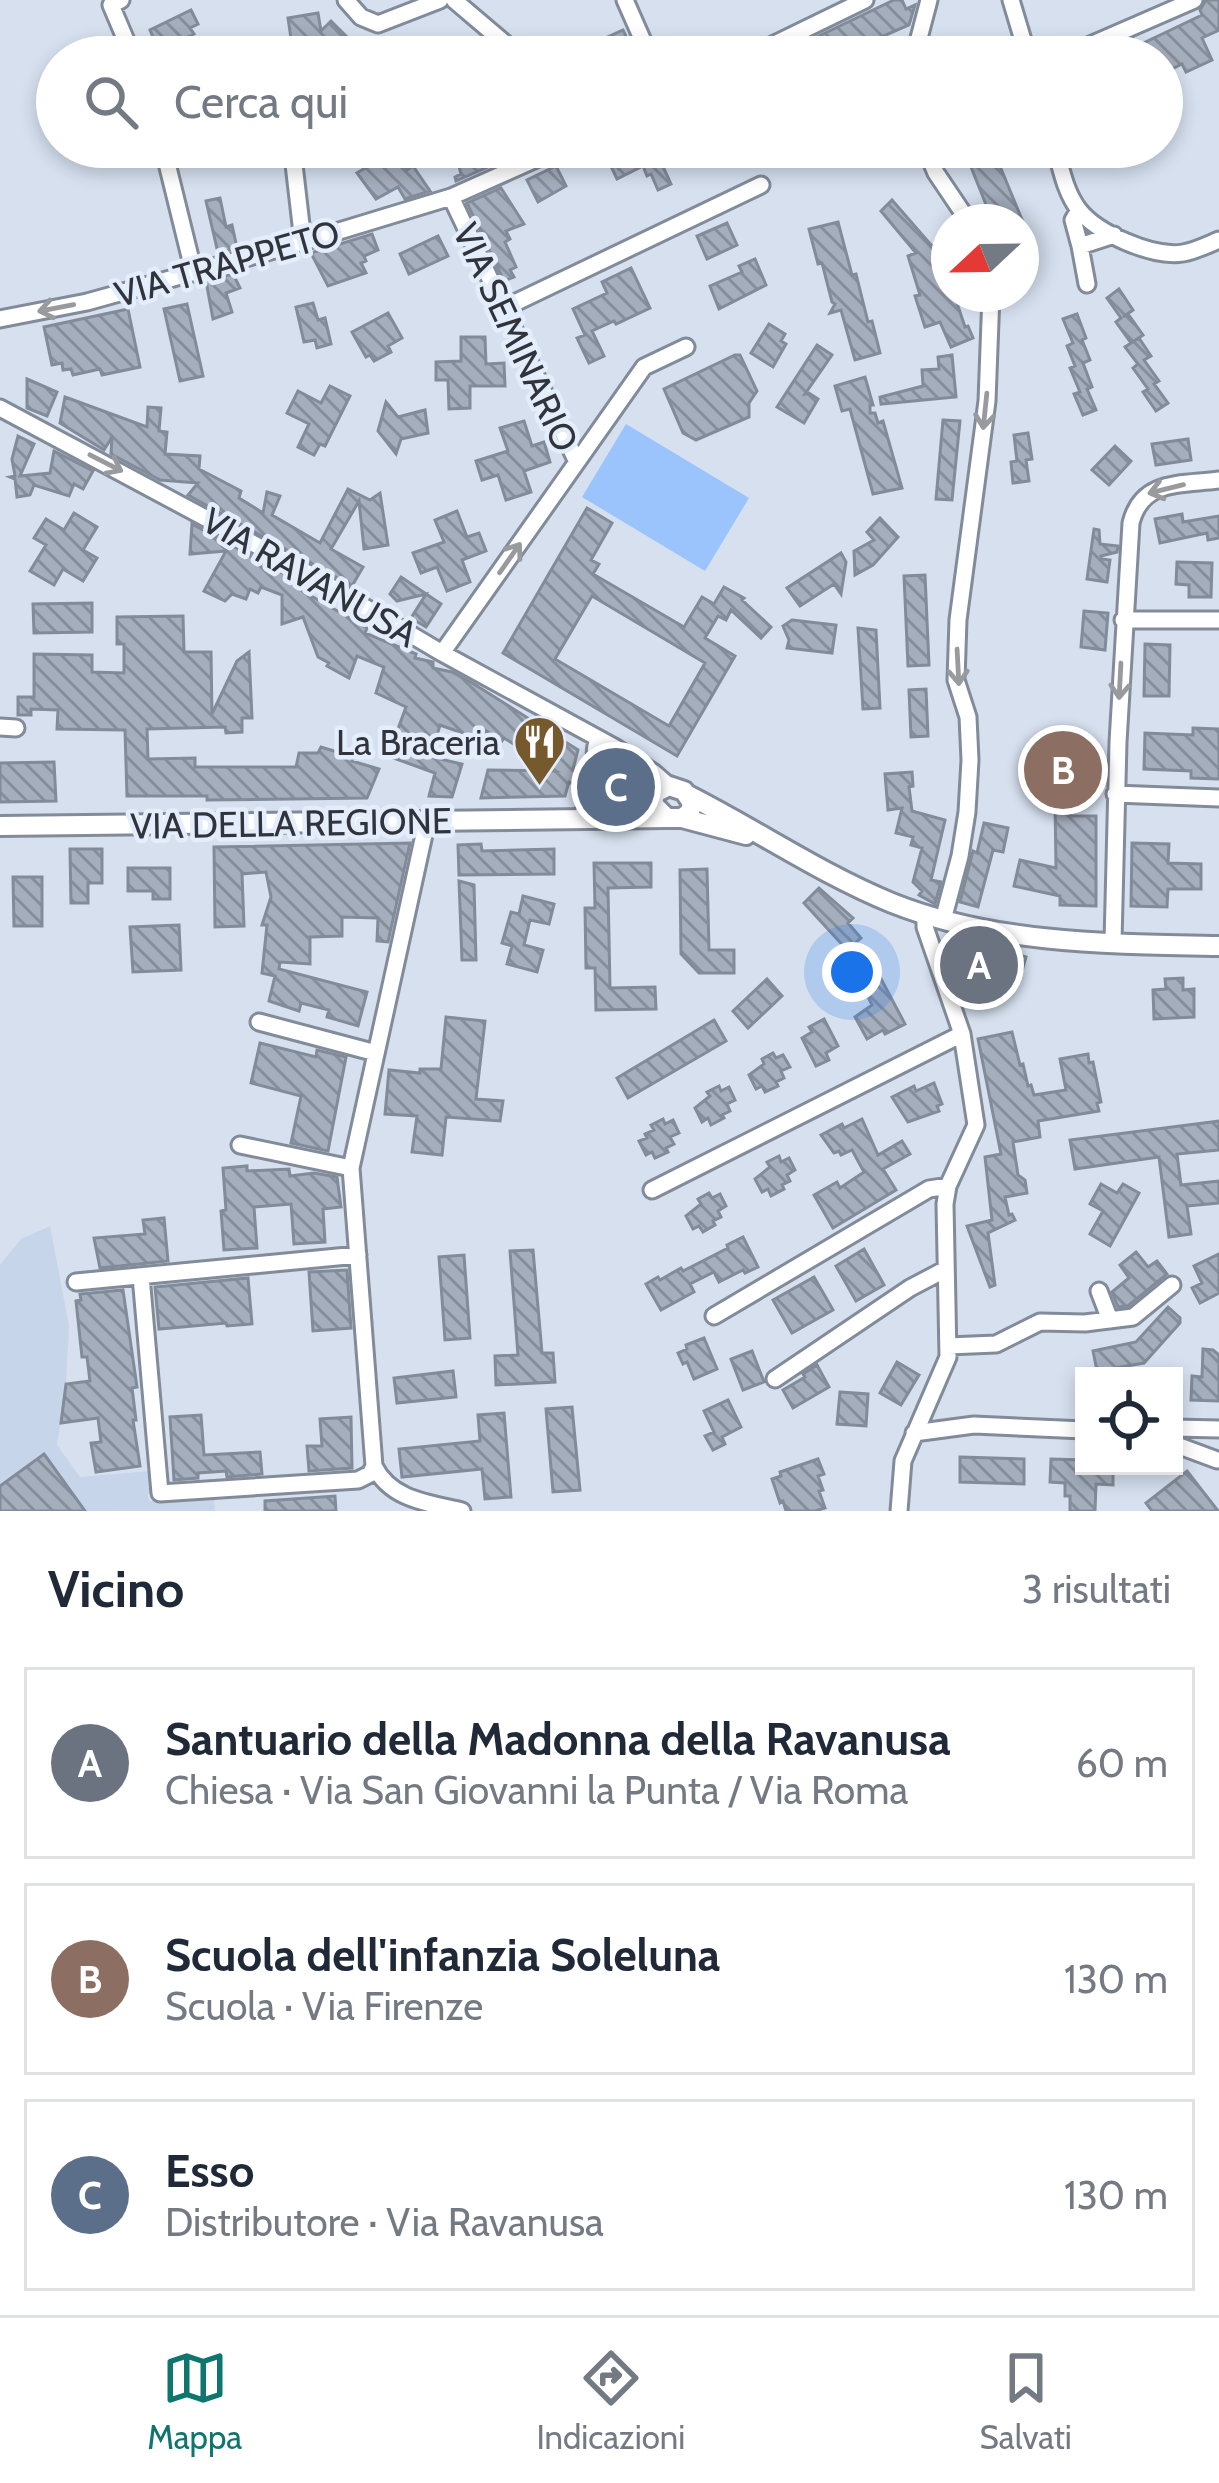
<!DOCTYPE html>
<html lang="it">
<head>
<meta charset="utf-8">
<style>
	:root { --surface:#fff; --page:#f2f2f3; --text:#1f2937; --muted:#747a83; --line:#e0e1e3; --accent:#0f766e }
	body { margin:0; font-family:Cabin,sans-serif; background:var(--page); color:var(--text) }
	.controls { position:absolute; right:36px; bottom:36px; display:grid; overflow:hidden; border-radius:0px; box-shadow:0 6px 18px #0003 }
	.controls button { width:108px; height:108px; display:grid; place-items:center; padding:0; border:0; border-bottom:3px solid var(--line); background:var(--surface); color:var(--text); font:60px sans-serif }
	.compass { position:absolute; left:931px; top:204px; width:108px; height:108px; border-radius:50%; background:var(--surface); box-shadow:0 6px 18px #0003; rotate:248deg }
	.you { position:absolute; left:852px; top:972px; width:42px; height:42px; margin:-30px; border:9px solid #fff; border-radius:50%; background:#1a73e8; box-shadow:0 0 0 18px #1a73e833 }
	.badge { display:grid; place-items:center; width:78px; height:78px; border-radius:50%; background:var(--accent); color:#fff; font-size:39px; font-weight:700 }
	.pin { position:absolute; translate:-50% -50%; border:6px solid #fff; box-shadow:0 3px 12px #0006 }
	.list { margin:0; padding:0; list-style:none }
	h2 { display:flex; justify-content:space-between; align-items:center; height:156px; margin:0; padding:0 48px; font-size:51px }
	h2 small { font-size:39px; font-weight:400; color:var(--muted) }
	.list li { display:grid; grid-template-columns:78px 1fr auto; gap:36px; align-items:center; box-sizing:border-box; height:192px; margin:0 24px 24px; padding:0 24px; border:3px solid var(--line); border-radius:0px }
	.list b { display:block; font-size:45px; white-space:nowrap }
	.list p { margin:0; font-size:39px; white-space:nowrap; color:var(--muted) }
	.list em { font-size:39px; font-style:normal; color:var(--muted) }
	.icon { flex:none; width:66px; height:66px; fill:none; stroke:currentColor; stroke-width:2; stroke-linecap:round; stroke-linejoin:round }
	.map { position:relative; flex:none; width:1219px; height:1511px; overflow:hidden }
	.search { position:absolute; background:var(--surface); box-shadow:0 6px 18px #0003; left:36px; right:36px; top:36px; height:132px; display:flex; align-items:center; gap:30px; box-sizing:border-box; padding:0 42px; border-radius:66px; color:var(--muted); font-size:45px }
	.sheet { height:804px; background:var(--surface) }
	nav { display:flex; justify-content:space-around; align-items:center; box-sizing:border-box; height:168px; border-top:3px solid var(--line); background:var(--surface); font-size:33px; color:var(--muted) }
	nav a { display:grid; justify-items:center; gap:6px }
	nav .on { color:var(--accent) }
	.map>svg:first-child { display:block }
	.built { fill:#c7d5ea }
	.grass { fill:#9bc3fc }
	.building { fill:url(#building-back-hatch); stroke:#828b99; stroke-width:3; fill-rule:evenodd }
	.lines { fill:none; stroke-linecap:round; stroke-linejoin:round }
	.minor-casing { stroke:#828b99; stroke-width:21 }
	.major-casing { stroke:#828b99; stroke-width:24 }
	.minor { stroke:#fff; stroke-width:15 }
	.major { stroke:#fff; stroke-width:18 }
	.oneway { stroke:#989a9d }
	.labels { text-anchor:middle; stroke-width:9; stroke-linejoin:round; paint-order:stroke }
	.street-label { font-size:36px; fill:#31353b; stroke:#e3edfc }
	.poi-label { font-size:36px; fill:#31353b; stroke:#e3edfc; text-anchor:end }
</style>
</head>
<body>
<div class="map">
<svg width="1219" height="1511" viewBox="0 0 1219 1511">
	<defs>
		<pattern id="building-back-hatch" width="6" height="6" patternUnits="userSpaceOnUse" patternTransform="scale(3)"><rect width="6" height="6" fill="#a5aebd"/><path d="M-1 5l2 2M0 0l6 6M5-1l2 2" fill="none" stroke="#878e9b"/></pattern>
	</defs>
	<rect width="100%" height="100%" fill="#d6e0ef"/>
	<path class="built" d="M50,1226L69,1326L66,1384L57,1445L80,1477L151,1471L153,1493L148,1494L149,1501L214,1496L215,1511H0V1265L21,1239Z"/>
	<path class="grass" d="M626,424L749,498L705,571L582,497Z"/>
	<path class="building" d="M894,0H902L906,9L915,5L909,25L840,55L838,51L823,57H775Z
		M1206,0H1219V30L1202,38L1212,60L1186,72L1182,64L1162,74V57H1114L1202,15L1200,10Z
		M191,10L198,24L190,28L194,34L167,47L164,41L156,44L150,30Z
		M318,13L321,31L331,21L346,36L336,46L328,38L292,45L288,18Z
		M623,30L636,57H564Z
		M454,147H534L456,181L455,177L461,174Z
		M618,147H654L671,184L658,190L651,174L647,176L643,166L617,179L607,158L620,152Z
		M963,147H992L1023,222H993Z
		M395,150L407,170L413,166L430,191L405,199L398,187L376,199L357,173Z
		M556,166L566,186L538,202L527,180Z
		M501,188L524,224L506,231L510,239L505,242L516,267L510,270L514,277L504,281L467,203Z
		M220,198L226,227L232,225L237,248L218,253L206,201Z
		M892,200L932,246L949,240V294H954L965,327L968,326L973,338L951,347L940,322L925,327L915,296L920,295L908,256L916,253L881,211Z
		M838,222L852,275L856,274L868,322L872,321L880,353L855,360L841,310L830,313L835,304L832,302L822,263L818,264L809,229Z
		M727,223L737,245L707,259L697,236Z
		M372,234L378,250L364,256L366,261L361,263L366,273L328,286L311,253Z
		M438,236L448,256L409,274L400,254Z
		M755,259L766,285L719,309L710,286L742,272L739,266Z
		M631,268L650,308L616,324L614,321L592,331L604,356L589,363L577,338L585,335L573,309L607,293L602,282Z
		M233,274L240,288L226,293L232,312L213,319L206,281Z
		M1119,289L1133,310L1123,317L1128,314L1143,335L1131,343L1116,322L1121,318L1107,298Z
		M313,303L318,320L325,318L331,344L317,348L315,340L304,342L296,307Z
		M187,304L203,376L180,381L164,309Z
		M128,309L140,367L102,375L100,369L73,375L71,369L63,370L62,363L52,365L44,327Z
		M388,313L402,338L388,346L391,352L374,361L370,355L366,357L352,332Z
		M1077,314L1086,338L1082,340L1090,360L1083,363L1092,387L1087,389L1096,410L1083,415L1074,394L1080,392L1070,368L1075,366L1067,346L1073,343L1063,319Z
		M769,324L785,334L781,341L786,344L773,367L751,353Z
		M461,337H485L486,364L504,363L505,386H470V408L449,409L448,380H436V362L461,361Z
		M1139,338L1151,356L1144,360L1159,381L1154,384L1168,403L1156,411L1143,392L1148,389L1133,368L1138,364L1125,347Z
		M817,345L832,355L805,394L809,393L818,399L804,423L777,407Z
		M735,355H740L757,391L749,403V417L696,440L683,433L664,389Z
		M952,355L956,397L881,404L880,397L923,386L922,370L939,369L938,357Z
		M865,377L873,405H870V413H875L878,423L883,421L902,488L873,494L850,409L842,411L835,386Z
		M27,379L57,392L47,416L27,408Z
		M330,386L350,396L325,446L320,444L314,455L298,447L309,424L287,413L298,391L321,403Z
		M65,397L147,427L148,407L161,408L159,431L167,432L165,454L200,456L199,469L241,491L239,498L263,513L267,492L280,496L272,515L320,543L348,489L370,500L380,493L388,545L364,549L359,501L331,549L363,567L352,586L188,495L198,483L160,480L111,454L112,437L104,450L60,423Z
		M386,402L398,417L425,410L428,433L401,439L396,454L378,431Z
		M943,420L960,421L952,500L936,499Z
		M524,421L532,446L544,442L550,462L524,471L531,492L506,500L498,475L482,480L476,461L508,451L500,428Z
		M1028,433L1032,459L1026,460L1029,481L1013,483L1011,462L1017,461L1014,435Z
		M18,436L34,444L20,476L50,473L54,451L93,471L83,489L74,484L69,496L34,485L30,495L17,497L15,479L10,477L15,476L12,459Z
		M1188,439L1191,460L1156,465L1152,444Z
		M1115,446L1131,461L1109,485L1092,470Z
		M587,508L612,523L591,560L599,564L593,574L684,627L702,597L714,604L724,587L744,598L742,600L771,627L761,638L731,610L726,620L718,616L705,638L735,656L677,756L503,653ZM592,596L705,663L669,726L555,659Z
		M457,511L467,537L479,533L486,551L462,560L470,582L447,591L437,567L421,573L413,553L444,542L435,520Z
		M74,513L97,527L83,550L97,558L83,581L63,569L54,585L30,571L46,545L34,538L46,519L64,530Z
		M1182,514L1183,522L1219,516V538L1208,540L1207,533L1160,543L1155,519Z
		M880,518L898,537L873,565L855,575L854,551L874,540L867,532Z
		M192,524L301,583L299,589L367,628L365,633L416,654L415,658L433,662V668L452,672L474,684L578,750L573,769L606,783L586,788L569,782L565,796L481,798L488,770L556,771L504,738L502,741L485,730L482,740L440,725L431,757L462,764L452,797L429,796L435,773L388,756L406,707L376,693L384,667L357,656L349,678L327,666L329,663L318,657L303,617L282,624V595L261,587L258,593L250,589L246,599L232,594L225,601L204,591L226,551L190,554Z
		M1094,529L1099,530L1100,544L1118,546L1117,552L1101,556L1102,559L1110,560L1107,582L1087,579Z
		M841,553L846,562L841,594L834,584L800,606L787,588Z
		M1177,562L1212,563L1211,597H1189V585L1176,584Z
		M925,575L929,665L908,666L904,576Z
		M401,577L441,604L426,627L411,618L426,594L397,601L390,594Z
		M92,603V632L34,633L33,604Z
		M1084,611L1108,613L1105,650L1081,647Z
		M183,616L184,652H211L212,714L237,661L249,652L252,718H242V732L226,733L225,727L147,729L148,759L195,758V767H296L299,753H318L321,747L354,757L352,761L379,769L367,798L207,800V796H127L125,730L57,729L58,710L31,709V715H18V697H34V654L92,655V672L124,673V644H117V617Z
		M792,620L836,625L832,653L787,648L789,640L783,626Z
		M858,628L876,630L880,708L863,709Z
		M1145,644L1170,645L1169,696H1144Z
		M926,689L928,736L911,737L909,690Z
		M1193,728L1219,729V779L1191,778V771L1144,769L1145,733L1193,735Z
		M1047,732H1073V738H1079V762H1072L1070,816H1096V906L1060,905V896L1014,886L1020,860L1056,868L1055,800L1048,799L1049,762H1043V737H1047Z
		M54,762L56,801L0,802V763Z
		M912,772L913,786L909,787L912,811L945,820L931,880L941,882L935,904L919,895L922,891L913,882L922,848L911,845L913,837L896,833L902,808L888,810L885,774Z
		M984,823L1008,828L1003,852L993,850L978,907L960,902L973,851L977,853Z
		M410,843L388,942L377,941L378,918L342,917V936L310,937V964L280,962L279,969L367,992L358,1026L327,1017L329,1010L301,1003L299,1011L269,1001L275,976L262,973L267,925H262L271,897L266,872L242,874L244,926L215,927L214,847Z
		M1132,843L1169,844L1168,863L1201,864V889H1168L1167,907L1131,906Z
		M481,844L482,851L554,849V874L459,875L458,845Z
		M70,849H102V883H88V903H71Z
		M594,863H651V887L608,888L610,988L655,987L656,1009L596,1010L595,968H586L585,908H595Z
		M128,868H170V899H153V891H128Z
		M707,869L709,950H734V973H699L681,954L680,870Z
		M13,877H42V926H14Z
		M459,881L474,885L476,960H462Z
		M819,888L853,918L848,923L861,938L847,950L804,903Z
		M523,896L554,904L549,924L530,920L524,945L543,950L537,972L507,964L512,946L502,943L511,912L519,914Z
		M179,925L181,970L133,972L130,927Z
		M968,948L989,962L998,948L1026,957L1021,974L1008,960L996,981L985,979L958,960Z
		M879,975L905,1024L885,1034L883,1030L867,1039L855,1017L872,1005L862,984Z
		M1183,978V990L1194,989V1017L1154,1019L1153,990L1166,989L1165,979Z
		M767,979L782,996L748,1028L733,1011Z
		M446,1017L485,1021L476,1099L503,1101L500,1121L446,1117L442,1155L412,1152L417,1116L385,1114L389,1070L420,1073V1069H441Z
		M824,1019L838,1046L826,1053L829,1060L816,1066L802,1038L812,1032L809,1027Z
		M714,1020L726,1041L628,1098L617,1078Z
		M1012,1032L1020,1065L1023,1064L1028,1086L1031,1085L1034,1095L1066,1090L1060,1059L1088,1054L1089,1063L1093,1062L1101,1102L1097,1103L1099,1111L1038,1121L1040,1137L1013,1142L1018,1175L1025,1180L1027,1193L1005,1197L1009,1215L1012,1214L1015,1220L988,1233L995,1285L990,1287L967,1226L992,1220L985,1157L1001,1154L978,1039Z
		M260,1043L316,1057L317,1050L346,1057L328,1151L291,1143L301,1096L251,1083Z
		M773,1053L776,1058L783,1055L790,1067L781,1071L784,1078L776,1082L778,1086L765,1092L762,1086L756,1089L749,1075L764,1064L762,1059Z
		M934,1083L942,1104L937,1106L939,1111L908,1122L892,1097L914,1086L916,1091Z
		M719,1086L721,1091L729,1087L735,1100L727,1104L730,1111L722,1115L724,1118L711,1125L708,1118L702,1122L695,1108L710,1096L707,1092Z
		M663,1119L665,1124L673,1120L679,1133L670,1137L674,1144L666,1148L668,1152L655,1158L652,1152L646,1155L639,1141L647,1138L645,1134L654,1130L651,1125Z
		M862,1119L878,1155L902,1141L910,1154L883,1169L896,1190L833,1228L814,1195L837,1182L840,1188L864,1172L852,1150L841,1155L839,1151L834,1153L821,1135L842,1124L844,1128Z
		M1219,1121V1150L1177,1154L1181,1185L1219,1181V1203L1187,1206L1191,1234L1169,1237L1159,1157L1075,1169L1070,1140Z
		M779,1156L781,1162L789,1158L795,1170L787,1175L790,1181L782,1185L784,1189L771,1196L768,1189L762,1192L755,1179L770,1167L767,1162Z
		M247,1166V1171L289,1169L290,1176L314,1173L337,1177L341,1207L323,1209L325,1242L294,1244L291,1204L254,1207L257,1248L224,1250L221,1211L226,1210L223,1168Z
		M1101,1184L1117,1193L1123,1184L1139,1193L1110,1246L1090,1234L1103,1211L1090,1204Z
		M709,1193L712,1198L720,1194L726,1206L718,1211L721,1217L713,1221L715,1225L703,1232L699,1226L693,1229L686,1216L701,1204L698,1199Z
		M164,1218L168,1261L100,1268L94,1238L145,1234L143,1220Z
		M743,1237L758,1267L745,1273L743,1270L719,1282L714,1272L690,1284L694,1292L661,1310L646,1284L658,1277L660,1280L681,1268L683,1271L728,1248L727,1245Z
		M864,1249L884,1285L856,1301L836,1266Z
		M533,1250L542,1353H553L555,1382L496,1385L495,1356L518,1355L510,1251Z
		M1136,1252L1148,1267L1157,1261L1167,1274L1128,1306L1118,1307L1112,1292L1129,1278L1120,1265Z
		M1219,1254V1293L1200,1303L1192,1288L1202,1283L1194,1266Z
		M464,1255L470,1338L445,1340L439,1257Z
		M347,1270L351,1328L313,1331L309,1272Z
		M814,1277L833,1310L792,1333L773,1300Z
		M248,1278L252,1324L227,1326L226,1323L159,1329L155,1287Z
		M123,1290L137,1387L132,1388L136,1420H133L140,1466L96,1472L91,1443L101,1442L98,1418L61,1423L66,1384L90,1381L87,1357H82L76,1301L81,1300L80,1294Z
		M1168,1307L1180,1318V1323L1144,1363L1097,1371L1093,1351L1136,1342Z
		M704,1338L717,1369L694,1379L687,1362L683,1364L678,1353L687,1349L686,1345Z
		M1203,1349L1213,1350L1219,1355V1401L1191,1400L1192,1376L1202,1377Z
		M752,1351L764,1382L743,1390L731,1359Z
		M897,1362L919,1375L901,1405L880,1393Z
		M817,1365L829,1387L793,1408L783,1390L805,1377L803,1374Z
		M453,1371L456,1397L397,1403L394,1378Z
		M840,1392L868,1394L866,1426L837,1424Z
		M728,1400L741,1427L722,1437L725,1444L713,1450L705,1436L714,1432L704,1411Z
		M572,1407L580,1490L553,1492L546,1409Z
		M504,1413L511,1497L485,1499L482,1469L402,1477L399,1449L480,1441L478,1415Z
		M201,1415L204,1455L260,1452L262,1474L227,1477L226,1471L198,1473V1478L174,1480L170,1417Z
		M351,1417L352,1468L309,1471L307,1446H322L320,1419Z
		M44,1454L85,1511H0V1486Z
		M960,1457L1024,1459V1484L960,1482Z
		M818,1459L824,1474L818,1476L823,1490L819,1491L825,1508L815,1511H786L783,1501L780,1503L772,1479L781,1476L780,1472Z
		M1051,1459L1084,1460V1466H1113V1485L1096,1484L1095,1511H1070V1496H1065V1483L1050,1482Z
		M1187,1471L1218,1511H1152L1146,1503Z
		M335,1496L336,1511H265V1501Z"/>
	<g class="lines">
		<defs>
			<path id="minor" d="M121,0L111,5L133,57
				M346,0L361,17L378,24L440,0
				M454,0L521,57
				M625,0L650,57
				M1011,0L1028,57
				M748,57L865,0
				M914,57L929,0
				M1063,57L1194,0
				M163,147L194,273
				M292,147L303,242
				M925,147L936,173L969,222
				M1055,147C1061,168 1065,192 1079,210C1097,233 1153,258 1183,253C1195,251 1207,245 1219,240
				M1079,210L1073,220L1080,246L1114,235
				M1080,246L1087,284
				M504,308L761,185
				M0,319L87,302L303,242L451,197L563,147
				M0,408L297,567L442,653L616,748L653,772L669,786
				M577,462L644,367L686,347
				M1123,620H1219
				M442,653L577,462L451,197
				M0,727L16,728
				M598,739C582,785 640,757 624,809
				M1115,794L1219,798
				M581,818C594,783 605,797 636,798
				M427,821L351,1168L374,1466C391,1500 428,1503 462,1511
				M943,920L960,856L967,812L970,760L968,717L956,680L958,620L987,401L991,294
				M1113,942L1118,742L1131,523C1142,479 1181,485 1219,480
				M259,1022L376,1053
				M240,1145L351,1168
				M652,1190L962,1034
				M141,1276L160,1493L358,1480L370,1474L374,1466
				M76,1282L358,1255
				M1099,1291L1110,1320
				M714,1316L929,1189L948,1186
				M948,1346L996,1344L1040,1322L1085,1323L1133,1317L1172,1285
				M775,1379L910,1288L946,1269
				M1174,1428L1219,1429
				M914,1433L974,1425L1084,1430
				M1174,1444L1217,1460
				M899,1511L903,1461L948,1357L945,1204L948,1186L976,1125L962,1034L925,927V914"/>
			<path id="major" d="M669,786L684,791L692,803L690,812L682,818H667L653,804L655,793Z
				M688,795C757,830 821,874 892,903C995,944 1110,944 1219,946
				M604,813L624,809L654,798
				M682,818L746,835
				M0,826L667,818"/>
		</defs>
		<use href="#minor" class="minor-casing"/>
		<use href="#major" class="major-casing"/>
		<use href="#minor" class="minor"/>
		<use href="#major" class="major"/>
	</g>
	<defs><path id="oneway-shaft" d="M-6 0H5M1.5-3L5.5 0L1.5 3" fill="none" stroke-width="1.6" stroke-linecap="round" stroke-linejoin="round" transform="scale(3)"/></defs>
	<g class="oneway">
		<use href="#oneway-shaft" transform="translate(56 308) rotate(169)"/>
		<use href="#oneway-shaft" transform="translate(985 411) rotate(96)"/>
		<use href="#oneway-shaft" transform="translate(106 463) rotate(27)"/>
		<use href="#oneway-shaft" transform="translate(1166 489) rotate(166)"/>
		<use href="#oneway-shaft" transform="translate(510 558) rotate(-55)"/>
		<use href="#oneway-shaft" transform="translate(958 667) rotate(87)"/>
		<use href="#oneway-shaft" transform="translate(1120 681) rotate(93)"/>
	</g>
	<defs>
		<symbol id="restaurant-pin" viewBox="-11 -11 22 30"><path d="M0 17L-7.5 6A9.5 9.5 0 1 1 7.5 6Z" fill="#765a2d" stroke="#e3edfc"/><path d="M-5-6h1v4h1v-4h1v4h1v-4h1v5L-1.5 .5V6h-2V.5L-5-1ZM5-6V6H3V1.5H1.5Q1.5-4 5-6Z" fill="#fff"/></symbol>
	</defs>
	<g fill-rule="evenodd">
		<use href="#restaurant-pin" x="510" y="712" width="59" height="81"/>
	</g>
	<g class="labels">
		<g class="street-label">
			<text transform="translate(227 263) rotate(-16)" y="13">VIA TRAPPETO</text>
			<text transform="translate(516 337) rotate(65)" y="13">VIA SEMINARIO</text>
			<text transform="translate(310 577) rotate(30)" y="13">VIA RAVANUSA</text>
			<text transform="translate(291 823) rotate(-1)" y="13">VIA DELLA REGIONE</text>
		</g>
		<g class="poi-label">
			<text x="500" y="755">La Braceria</text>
		</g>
	</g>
</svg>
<div class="controls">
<button><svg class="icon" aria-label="locate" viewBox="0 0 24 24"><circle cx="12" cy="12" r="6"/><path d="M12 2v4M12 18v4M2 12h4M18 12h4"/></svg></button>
</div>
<svg class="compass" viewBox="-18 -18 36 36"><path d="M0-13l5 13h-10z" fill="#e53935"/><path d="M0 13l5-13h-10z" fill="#747a83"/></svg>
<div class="you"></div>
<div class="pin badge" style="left:979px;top:965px;background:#6b7280">A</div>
<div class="pin badge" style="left:1063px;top:770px;background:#8d6e63">B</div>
<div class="pin badge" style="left:616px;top:787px;background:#5c6f8a">C</div>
<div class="search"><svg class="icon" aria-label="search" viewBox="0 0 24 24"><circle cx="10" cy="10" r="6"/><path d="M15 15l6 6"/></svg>Cerca qui</div>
</div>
<section class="sheet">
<h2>Vicino<small>3 risultati</small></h2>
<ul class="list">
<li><span class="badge" style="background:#6b7280">A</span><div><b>Santuario della Madonna della Ravanusa</b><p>Chiesa · Via San Giovanni la Punta / Via Roma</p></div><em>60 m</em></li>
<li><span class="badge" style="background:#8d6e63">B</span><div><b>Scuola dell'infanzia Soleluna</b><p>Scuola · Via Firenze</p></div><em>130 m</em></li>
<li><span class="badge" style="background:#5c6f8a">C</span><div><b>Esso</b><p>Distributore · Via Ravanusa</p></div><em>130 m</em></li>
</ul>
</section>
<nav>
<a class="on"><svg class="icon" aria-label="map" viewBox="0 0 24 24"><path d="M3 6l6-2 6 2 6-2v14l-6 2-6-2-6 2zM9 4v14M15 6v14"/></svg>Mappa</a>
<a><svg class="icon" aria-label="directions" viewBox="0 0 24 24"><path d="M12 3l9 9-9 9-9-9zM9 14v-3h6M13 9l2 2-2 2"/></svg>Indicazioni</a>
<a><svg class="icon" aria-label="saved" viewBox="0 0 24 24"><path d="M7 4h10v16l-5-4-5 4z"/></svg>Salvati</a>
</nav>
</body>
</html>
